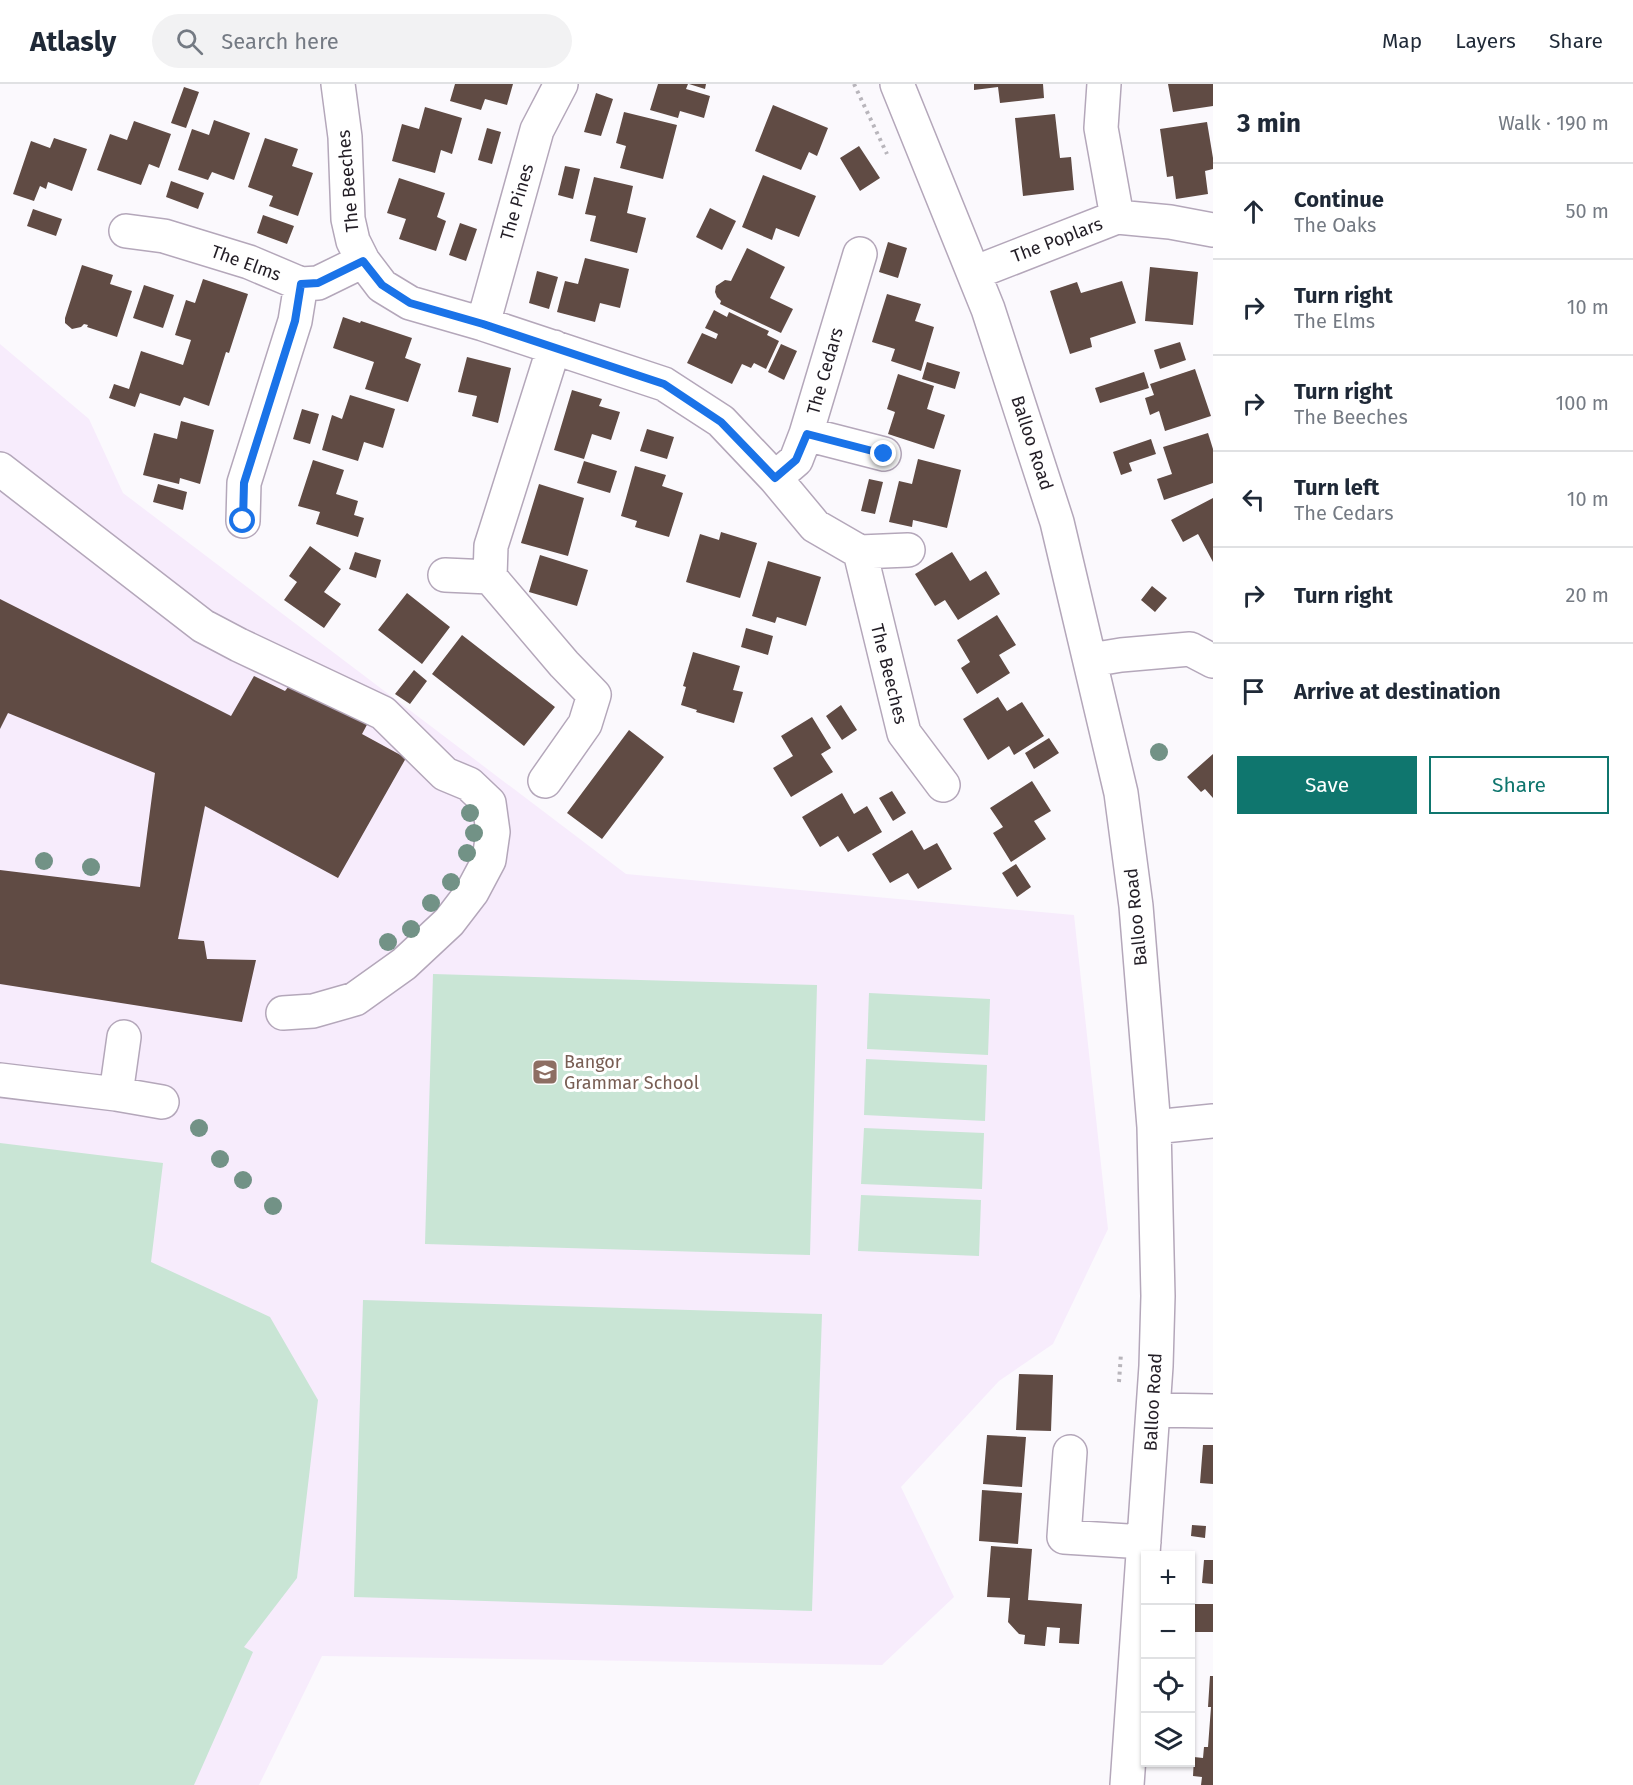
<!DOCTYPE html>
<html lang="en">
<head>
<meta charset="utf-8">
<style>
	:root { --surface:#fff; --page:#f2f2f3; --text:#1f2937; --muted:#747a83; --line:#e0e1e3; --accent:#0f766e }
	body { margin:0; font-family:"Fira Sans",sans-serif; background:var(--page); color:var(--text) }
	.controls { position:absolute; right:18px; bottom:18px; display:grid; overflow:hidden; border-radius:0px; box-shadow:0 2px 4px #0004 }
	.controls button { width:54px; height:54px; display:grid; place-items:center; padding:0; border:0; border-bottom:2px solid var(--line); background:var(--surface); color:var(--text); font:30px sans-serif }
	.stop { position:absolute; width:18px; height:18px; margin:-14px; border:4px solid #1a73e8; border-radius:50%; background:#fff }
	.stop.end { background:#1a73e8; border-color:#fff; box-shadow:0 2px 6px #0008 }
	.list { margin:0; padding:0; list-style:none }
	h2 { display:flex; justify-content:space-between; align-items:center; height:78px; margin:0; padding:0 24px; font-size:26px }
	h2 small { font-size:20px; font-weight:400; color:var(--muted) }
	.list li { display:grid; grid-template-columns:39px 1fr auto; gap:18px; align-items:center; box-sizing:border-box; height:96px; padding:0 24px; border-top:2px solid var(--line) }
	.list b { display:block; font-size:22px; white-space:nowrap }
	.list p { margin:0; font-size:20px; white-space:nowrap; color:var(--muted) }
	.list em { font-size:20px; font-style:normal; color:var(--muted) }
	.actions { display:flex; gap:12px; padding:18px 24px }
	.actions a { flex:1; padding:14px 0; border:2px solid var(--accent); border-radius:0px; text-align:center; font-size:21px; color:var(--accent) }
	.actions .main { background:var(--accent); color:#fff }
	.icon { flex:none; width:33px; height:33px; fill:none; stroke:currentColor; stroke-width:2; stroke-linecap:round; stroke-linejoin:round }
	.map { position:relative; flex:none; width:1213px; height:1701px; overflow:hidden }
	header { display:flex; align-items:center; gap:36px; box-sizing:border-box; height:84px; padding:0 30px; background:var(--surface); border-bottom:2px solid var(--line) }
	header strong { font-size:28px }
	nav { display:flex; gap:33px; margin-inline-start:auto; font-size:21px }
	.search { width:420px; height:54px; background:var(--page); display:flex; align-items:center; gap:15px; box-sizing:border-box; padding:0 21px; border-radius:33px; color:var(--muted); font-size:22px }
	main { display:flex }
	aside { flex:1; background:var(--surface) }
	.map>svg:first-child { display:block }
	.built { fill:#f7ecfc }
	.green { fill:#c9e5d5 }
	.building { fill:#604b44 }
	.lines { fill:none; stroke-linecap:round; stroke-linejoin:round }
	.minor-casing { stroke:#b4a7ba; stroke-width:36 }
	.path { stroke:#b8b5bb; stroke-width:4; stroke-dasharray:3 4.5; stroke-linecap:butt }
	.minor { stroke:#fff; stroke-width:33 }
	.tree { fill:#729286 }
	.route { stroke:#1a73e8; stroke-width:8 }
	.labels { text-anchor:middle; stroke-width:6; stroke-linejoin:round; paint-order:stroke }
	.street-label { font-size:18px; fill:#221d25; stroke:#fff }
	.education-label { font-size:18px; fill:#785e54; stroke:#fff; text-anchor:start }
</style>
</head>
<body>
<header>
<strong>Atlasly</strong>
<div class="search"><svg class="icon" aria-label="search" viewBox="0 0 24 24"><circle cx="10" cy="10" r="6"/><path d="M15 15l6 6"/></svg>Search here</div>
<nav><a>Map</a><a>Layers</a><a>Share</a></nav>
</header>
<main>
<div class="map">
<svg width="1213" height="1701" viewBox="0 0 1213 1701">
	<rect width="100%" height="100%" fill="#fbf9fd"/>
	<path class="built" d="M0,260L89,335L123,409L626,790L1074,831L1108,1145L1053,1260L999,1297L901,1403L954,1513L882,1581L322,1572L259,1701H0Z"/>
	<path class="green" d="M433,890L817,901L810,1171L425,1160Z
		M869,909L990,915L988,971L867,965Z
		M866,975L987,981L985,1037L864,1031Z
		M864,1044L984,1049L982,1105L861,1100Z
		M0,1059L163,1079L151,1178L270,1233L318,1316L297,1494L244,1563L253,1568L194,1701H0Z
		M861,1111L981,1116L979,1172L858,1167Z
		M363,1216L822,1230L812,1527L354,1513Z"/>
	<path class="building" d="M455,0H513L507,21L485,15L481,26L450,17Z
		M658,0H688L686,5L710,12L704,34L680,27L678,34L650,26Z
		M689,0H706L705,5Z
		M974,0H1043L1044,14L1000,19L998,3L974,6Z
		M1168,0H1213V22L1173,28Z
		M184,3L199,8L186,44L171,39Z
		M596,9L613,15L601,52L584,48Z
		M773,21L828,44L817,72L809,68L801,86L755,67Z
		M425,23L462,34L452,70L441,66L435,89L392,77L402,40L419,45Z
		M624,28L677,41L663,95L620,84L626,62L616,59Z
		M1055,30L1060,74L1071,73L1074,106L1023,112L1015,34Z
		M214,36L250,49L234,96L212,88L208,96L178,86L192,45L209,51Z
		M134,37L171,50L159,84L149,80L141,101L97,86L110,50L127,56Z
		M1207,38L1213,74V85L1205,87L1208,110L1176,115L1173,92L1167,93L1160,45Z
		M487,44L501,48L492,80L478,76Z
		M54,54L87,65L72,107L48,98L46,105L40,102L34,117L13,110L31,57L50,64Z
		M265,54L298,65L292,82L313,89L298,132L269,122L273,112L248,103Z
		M859,62L880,94L860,107L840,74Z
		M565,82L580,85L573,115L558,111Z
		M763,91L816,112L799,153L776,144L772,156L742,143Z
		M594,93L633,102L627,129L646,134L637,169L590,157L596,132L585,130Z
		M399,94L445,109L437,133L446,137L436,167L399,155L406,135L387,129Z
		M171,97L204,109L198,125L166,113Z
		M710,124L736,137L722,166L696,153Z
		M33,125L62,135L56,152L27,142Z
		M263,131L294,142L287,160L257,149Z
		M460,139L477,145L466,177L449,171Z
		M888,158L907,164L898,194L879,188Z
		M747,164L785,183L770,214L793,225L781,249L720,220L721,217L717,213L715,208L716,202L725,196L731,197Z
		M585,174L629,185L620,224L600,219L595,238L557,228L565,197L578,200Z
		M82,181L113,191L110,200L132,207L117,253L87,243L88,241L84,240L81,243L72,245L65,239V234Z
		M1150,183L1198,188L1193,241L1145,237Z
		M537,187L558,193L549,225L529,219Z
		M203,195L248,210L229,269L226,268L209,322L184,313L180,322L140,309L135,323L109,314L114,300L129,305L141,267L183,281L191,256L175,251L186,216L195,219Z
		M1122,197L1136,239L1090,254L1092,263L1070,270L1050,207L1077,198L1081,209Z
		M144,201L174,211L163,244L133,234Z
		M887,210L921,220L915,237L934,243L921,287L891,277L895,265L872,258Z
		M714,226L727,233L729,228L769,247L767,251L779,257L766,285L754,279L751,284L742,280L732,300L687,279L702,249L716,255L718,250L705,244Z
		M343,233L360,239L361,237L412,254L405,274L421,280L408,318L365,305L374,278L333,264Z
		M1180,258L1186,276L1160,285L1154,266Z
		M781,260L797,267L784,296L768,288Z
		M467,273L511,284L498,339L472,332L477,312L458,308Z
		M927,278L960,288L955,305L922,295Z
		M1195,285L1211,332L1165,347L1159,327L1150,331L1145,314L1154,311L1150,300Z
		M1144,288L1149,304L1100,319L1095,304Z
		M898,290L934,302L927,325L945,331L934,365L888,350L895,328L887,325Z
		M572,306L602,315L599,322L620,328L611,356L592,350L584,375L554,366Z
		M350,311L395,325L383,364L364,358L358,377L322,366L332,331L342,335Z
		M302,325L319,330L310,360L293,355Z
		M181,337L214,346L200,400L180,394L179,400L143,391L154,349L177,355Z
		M647,345L674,353L667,375L640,367Z
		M1208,349L1213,365V399L1164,416L1157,395L1172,390L1163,363Z
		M1151,355L1156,370L1129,379L1132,387L1121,391L1113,368Z
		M918,375L961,386L947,444L913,436L912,443L889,438L899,397L912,400Z
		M313,376L344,386L336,410L358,417L354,431L364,434L358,453L316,440L320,428L298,422Z
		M584,377L617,387L610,409L577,399Z
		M635,382L666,391L662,402L683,409L669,453L635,443L637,437L621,432Z
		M869,395L883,398L875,430L861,427Z
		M158,400L187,408L183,426L153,418Z
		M539,400L584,414L568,472L521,459Z
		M1213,414V478L1198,450L1183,458L1171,436Z
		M721,448L757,459L740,514L686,498L700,450L719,456Z
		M310,462L341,485L324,508L341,520L324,544L284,516L297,498L289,492Z
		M355,468L381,476L376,494L349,485Z
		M952,468L970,497L986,487L1000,510L958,536L945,516L935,522L915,490Z
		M540,471L588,486L577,522L529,508Z
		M768,477L821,493L806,542L777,533L775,539L752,532Z
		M1152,502L1167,514L1155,528L1141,516Z
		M407,509L450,543L422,580L378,546Z
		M0,515L231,632L254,592L285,607L293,597L369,637L362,650L406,674L338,794L205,722L178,855L204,857L207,875L256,876L242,938L0,900V786L140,803L155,689L8,629L0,645Z
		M997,531L1016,561L999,571L1010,589L977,610L961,584L970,578L957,556Z
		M746,544L773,552L768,571L741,563Z
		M462,551L555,623L524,662L432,590Z
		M693,568L740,582L733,606L743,608L734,639L696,628L697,626L681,621L686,603L683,602Z
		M414,586L427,597L410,620L395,610Z
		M998,613L1007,627L1022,618L1044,652L1014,671L1009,662L988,676L963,635Z
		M841,621L857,646L842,656L826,632Z
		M812,633L831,664L821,670L833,688L791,713L773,684L793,672L781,652Z
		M629,646L664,673L602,755L567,729Z
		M1049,654L1059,669L1034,685L1025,669Z
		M1213,670V714L1205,705L1201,708L1187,693Z
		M1032,697L1051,727L1034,737L1046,755L1011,778L993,749L1003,743L990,724Z
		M892,707L906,729L893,737L879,714Z
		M842,709L854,730L867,722L882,748L848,768L838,752L820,763L802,733Z
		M912,746L924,766L937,759L952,785L918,805L908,789L890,799L872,770Z
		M1016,780L1031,803L1017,813L1002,789Z
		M1019,1290L1053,1291L1051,1347L1016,1346Z
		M987,1351L1026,1353L1022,1403L983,1400Z
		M1203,1361H1213V1400L1200,1399Z
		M982,1406L1022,1409L1018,1460L979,1457Z
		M1192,1441L1206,1442L1205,1454L1191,1452Z
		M991,1462L1032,1465L1028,1516L1082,1520L1079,1560L1059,1559L1060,1544L1047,1543L1045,1562L1024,1560L1025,1551L1019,1550L1008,1538L1010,1514L987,1513Z
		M1204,1476H1213V1500L1202,1499Z
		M1190,1520H1213V1548H1190Z
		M1210,1592H1213V1701H1201L1202,1693L1193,1692L1194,1673L1203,1674L1204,1663H1208L1211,1623H1208Z"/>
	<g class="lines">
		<defs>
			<path id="minor" d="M338,0L345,53L348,135L353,157L363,177L382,202L410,219L483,240L664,300L721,337L775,394L815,442L860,468L904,649L943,701
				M897,0L988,225L1057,438L1121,709L1136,822L1154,1043L1158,1212L1156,1282L1127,1701
				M1104,0L1101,44L1117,133
				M126,147L164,152L249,178L301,200L318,199L363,177
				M974,189L1117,133L1170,138L1213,146
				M483,240L537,46L561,0
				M806,350L884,370
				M0,385L203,542L239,561L383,629L445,690L469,700L489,719L493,748L489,776L472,808L449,838L404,880L355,915L313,927L283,929
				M775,394L796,376L806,350L860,170
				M243,437L244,399L295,237L301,200
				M860,468L908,466
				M445,491L490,493L564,580L594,611L585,640L545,697
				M490,493L491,462L554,263
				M1091,576L1121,571L1190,565L1213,577
				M0,996L116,1010L162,1018
				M116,1010L124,953
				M1154,1043L1213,1037
				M1153,1326L1213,1327
				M1070,1368L1064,1453L1144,1458"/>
		</defs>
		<use href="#minor" class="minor-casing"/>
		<path class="path" d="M854,0L887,70
			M1119,1298L1121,1269"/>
		<use href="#minor" class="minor"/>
	</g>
	<g class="tree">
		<circle cx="1159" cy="668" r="9"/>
		<circle cx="470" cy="729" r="9"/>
		<circle cx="474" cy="749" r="9"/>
		<circle cx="467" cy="769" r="9"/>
		<circle cx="44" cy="777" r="9"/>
		<circle cx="91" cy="783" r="9"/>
		<circle cx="451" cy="798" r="9"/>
		<circle cx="431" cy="819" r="9"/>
		<circle cx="411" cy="845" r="9"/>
		<circle cx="388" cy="858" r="9"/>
		<circle cx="199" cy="1044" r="9"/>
		<circle cx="220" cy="1075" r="9"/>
		<circle cx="243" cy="1096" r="9"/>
		<circle cx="273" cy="1122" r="9"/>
	</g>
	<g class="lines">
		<path class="route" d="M243,437L244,399L295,237L301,200L318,199L363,177L382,201L410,219L483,240L664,300L721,338L775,394L796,376L807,350L884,370"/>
	</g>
	<defs>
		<symbol id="school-square" viewBox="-11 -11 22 22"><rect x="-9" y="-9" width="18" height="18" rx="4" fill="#8d6e63" stroke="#fff"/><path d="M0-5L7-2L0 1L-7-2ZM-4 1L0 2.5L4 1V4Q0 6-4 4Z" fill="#fff"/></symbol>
	</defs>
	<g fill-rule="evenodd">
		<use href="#school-square" x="530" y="973" width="30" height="30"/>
	</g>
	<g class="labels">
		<g class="street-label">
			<text transform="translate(348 97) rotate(-95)" y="6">The Beeches</text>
			<text transform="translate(517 118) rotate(-74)" y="6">The Pines</text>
			<text transform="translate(1057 156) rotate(-21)" y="6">The Poplars</text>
			<text transform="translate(246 179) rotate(20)" y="6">The Elms</text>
			<text transform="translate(825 287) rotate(-74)" y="6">The Cedars</text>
			<text transform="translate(1032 359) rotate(72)" y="6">Balloo Road</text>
			<text transform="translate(889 590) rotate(76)" y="6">The Beeches</text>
			<text transform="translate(1136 833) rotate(-96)" y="6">Balloo Road</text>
			<text transform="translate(1153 1318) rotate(-87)" y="6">Balloo Road</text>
		</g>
		<g class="education-label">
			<text x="564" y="984">Bangor<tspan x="564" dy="21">Grammar School</tspan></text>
		</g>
	</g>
</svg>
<div class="controls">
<button>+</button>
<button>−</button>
<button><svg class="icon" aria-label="locate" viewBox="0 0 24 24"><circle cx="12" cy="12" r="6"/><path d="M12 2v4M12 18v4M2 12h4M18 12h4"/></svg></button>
<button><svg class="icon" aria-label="layers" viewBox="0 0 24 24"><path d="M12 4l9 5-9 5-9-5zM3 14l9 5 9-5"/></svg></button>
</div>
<div class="stop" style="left:243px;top:437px"></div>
<div class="stop end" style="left:884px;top:370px"></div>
</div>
<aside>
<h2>3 min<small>Walk · 190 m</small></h2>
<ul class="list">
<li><svg class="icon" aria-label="ahead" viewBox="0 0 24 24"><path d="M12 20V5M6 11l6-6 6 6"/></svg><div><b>Continue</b><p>The Oaks</p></div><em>50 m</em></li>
<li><svg class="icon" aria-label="right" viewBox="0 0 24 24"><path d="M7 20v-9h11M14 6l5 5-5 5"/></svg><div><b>Turn right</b><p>The Elms</p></div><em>10 m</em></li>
<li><svg class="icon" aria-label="right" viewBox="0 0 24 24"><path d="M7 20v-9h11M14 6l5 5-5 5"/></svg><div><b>Turn right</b><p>The Beeches</p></div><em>100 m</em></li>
<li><svg class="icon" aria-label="left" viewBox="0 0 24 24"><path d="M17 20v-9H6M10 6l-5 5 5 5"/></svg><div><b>Turn left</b><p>The Cedars</p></div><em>10 m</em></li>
<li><svg class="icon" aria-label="right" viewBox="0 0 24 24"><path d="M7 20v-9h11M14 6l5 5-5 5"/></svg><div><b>Turn right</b></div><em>20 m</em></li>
<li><svg class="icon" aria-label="arrive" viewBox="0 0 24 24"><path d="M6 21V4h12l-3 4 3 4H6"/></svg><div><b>Arrive at destination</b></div></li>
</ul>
<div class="actions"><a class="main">Save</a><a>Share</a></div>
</aside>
</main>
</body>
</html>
